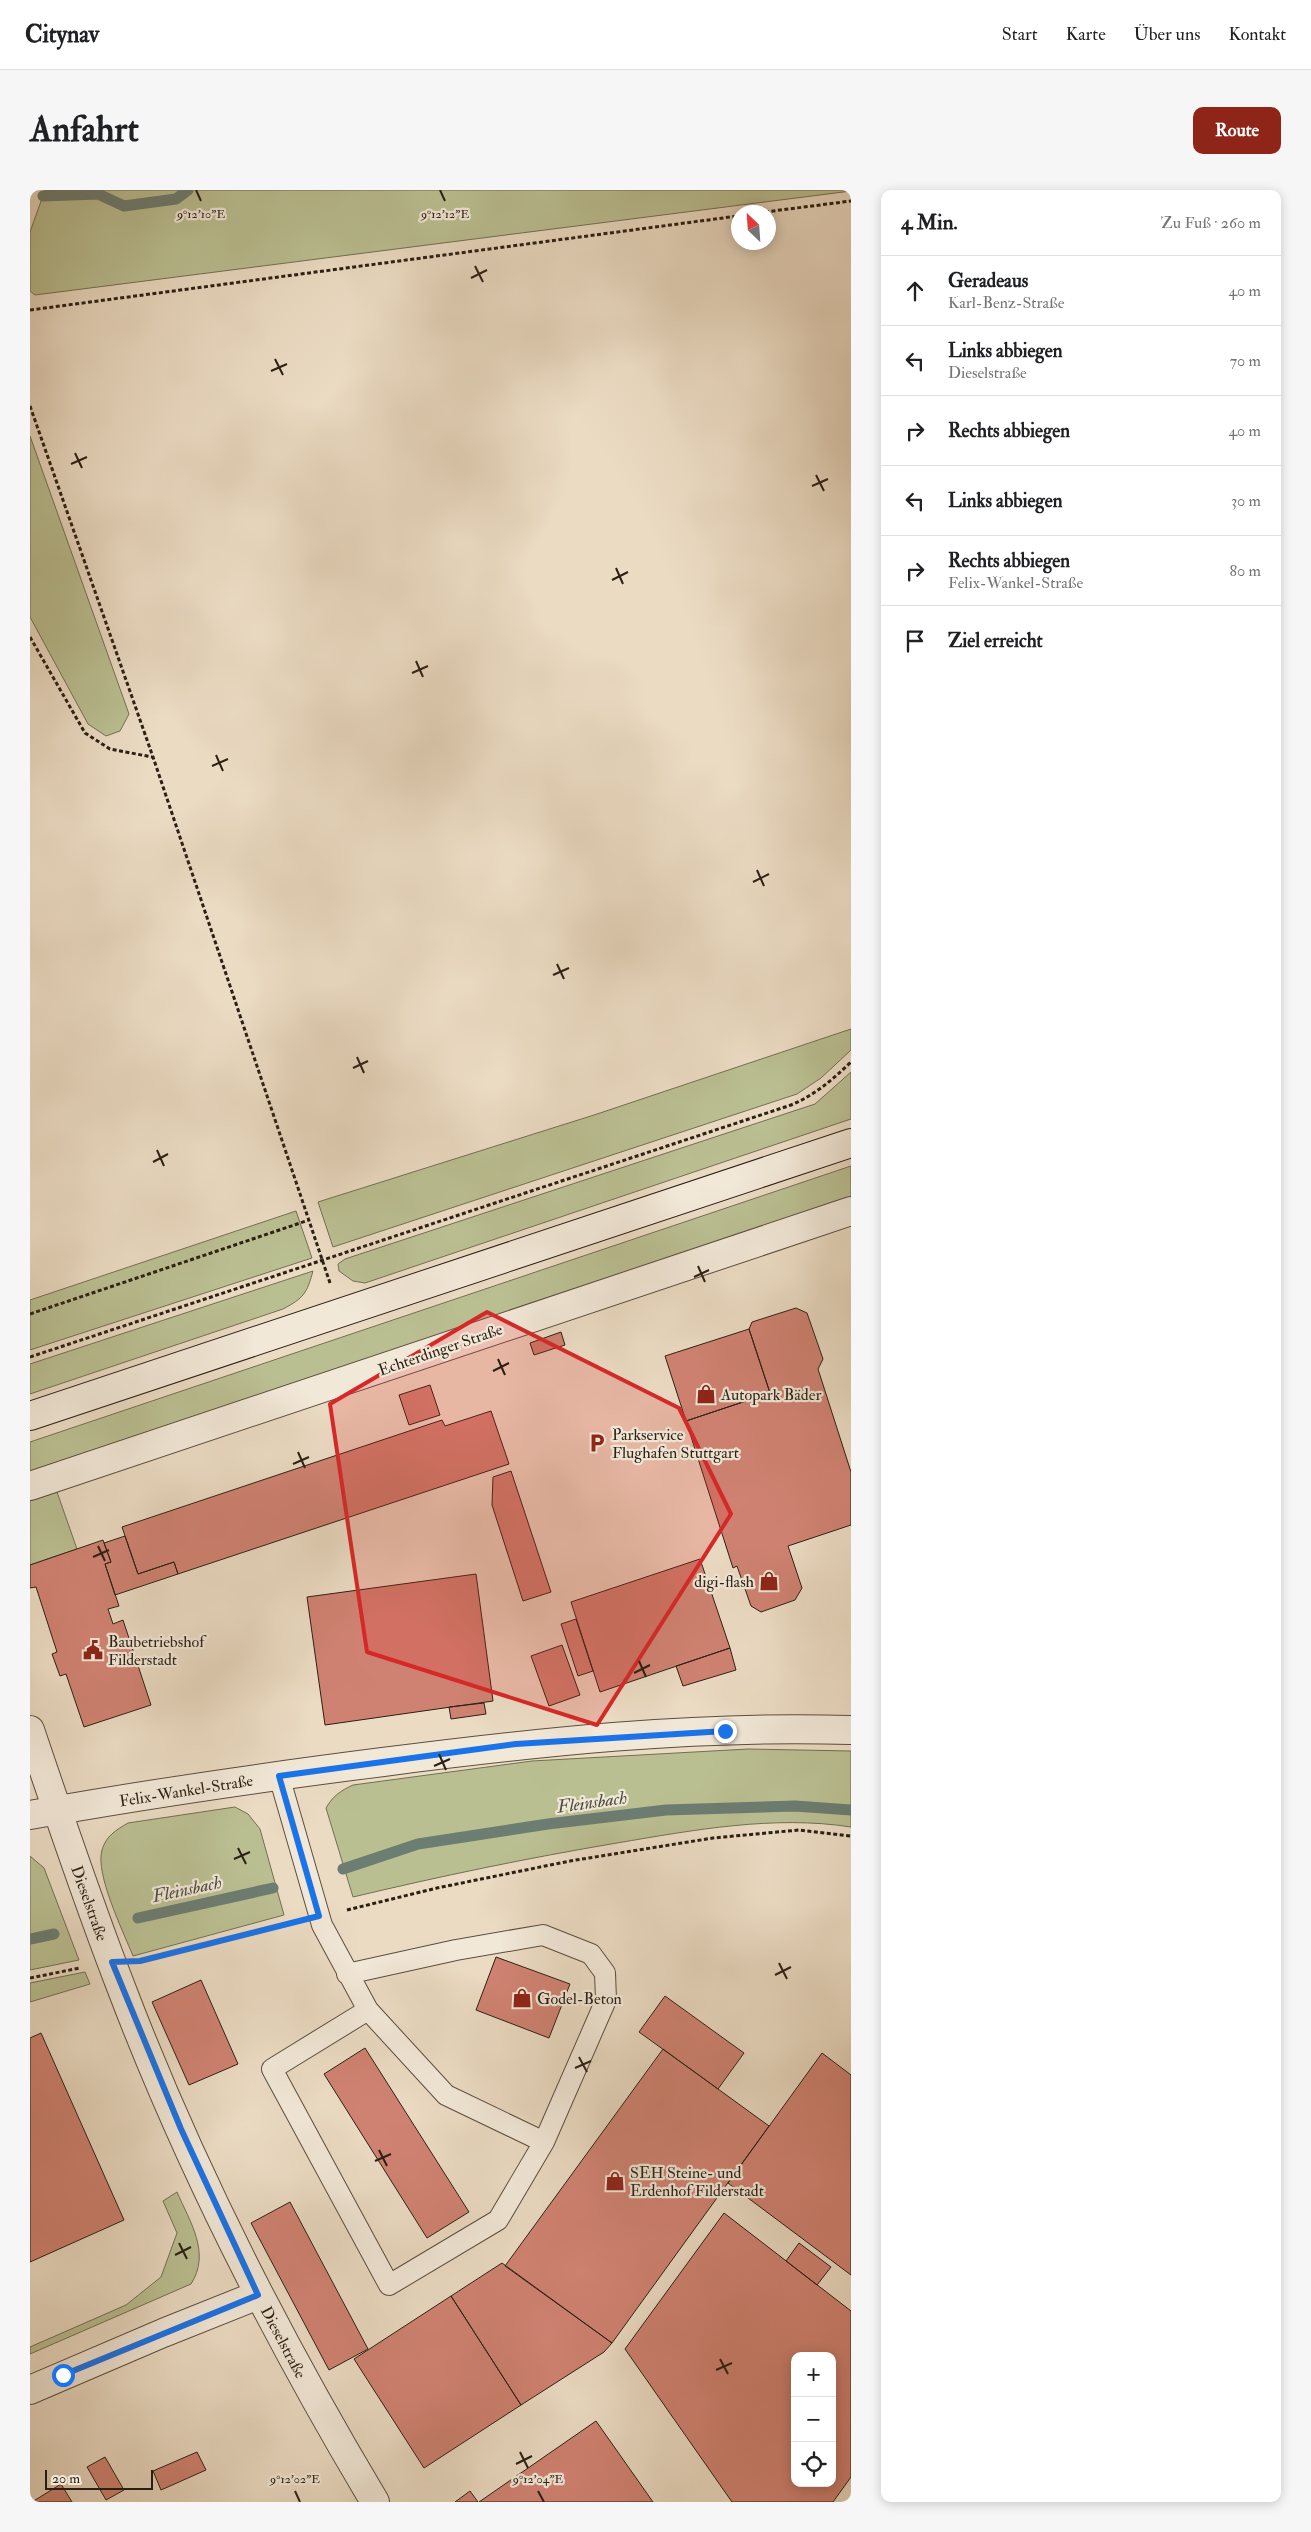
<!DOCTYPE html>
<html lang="de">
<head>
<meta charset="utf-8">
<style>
	:root { --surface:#fff; --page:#f6f6f6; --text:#202124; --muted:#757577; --line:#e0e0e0; --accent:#8f2418 }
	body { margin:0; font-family:"IM FELL Double Pica",serif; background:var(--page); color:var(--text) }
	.controls { position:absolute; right:15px; bottom:15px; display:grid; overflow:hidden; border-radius:10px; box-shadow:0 2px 12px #0003 }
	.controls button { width:45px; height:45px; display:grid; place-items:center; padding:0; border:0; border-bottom:1px solid var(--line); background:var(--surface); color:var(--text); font:25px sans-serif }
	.compass { position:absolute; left:701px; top:15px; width:45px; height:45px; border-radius:50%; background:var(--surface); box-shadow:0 2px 12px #0003; rotate:335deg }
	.scale { position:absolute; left:15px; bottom:12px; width:108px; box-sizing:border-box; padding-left:5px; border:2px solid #2b1f14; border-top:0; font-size:14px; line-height:18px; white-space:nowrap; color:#2b1f14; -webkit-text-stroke:4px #f2e8d8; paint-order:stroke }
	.stop { position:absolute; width:15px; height:15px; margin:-11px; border:4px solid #1a73e8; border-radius:50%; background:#fff }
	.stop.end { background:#1a73e8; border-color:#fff; box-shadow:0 1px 5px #0008 }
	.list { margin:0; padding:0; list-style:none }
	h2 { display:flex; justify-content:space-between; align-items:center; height:65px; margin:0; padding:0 20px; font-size:21px }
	h2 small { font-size:16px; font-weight:400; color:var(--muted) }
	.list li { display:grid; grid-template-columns:32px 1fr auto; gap:15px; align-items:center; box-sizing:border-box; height:70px; padding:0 20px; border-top:1px solid var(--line) }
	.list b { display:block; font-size:19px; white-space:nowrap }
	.list p { margin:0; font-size:16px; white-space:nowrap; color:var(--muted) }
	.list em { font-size:16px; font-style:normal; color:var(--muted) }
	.icon { flex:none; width:28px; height:28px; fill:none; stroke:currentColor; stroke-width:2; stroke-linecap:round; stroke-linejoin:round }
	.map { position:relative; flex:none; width:821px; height:2312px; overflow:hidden; border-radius:10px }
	header { display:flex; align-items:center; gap:30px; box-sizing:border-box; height:70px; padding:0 25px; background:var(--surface); border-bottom:1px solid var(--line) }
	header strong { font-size:24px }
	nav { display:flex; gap:28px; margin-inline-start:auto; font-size:18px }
	.intro { display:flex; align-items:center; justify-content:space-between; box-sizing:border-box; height:120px; padding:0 30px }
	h1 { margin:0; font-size:35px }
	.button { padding:12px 22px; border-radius:10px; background:var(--accent); color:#fff; font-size:18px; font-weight:700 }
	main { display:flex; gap:30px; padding:0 30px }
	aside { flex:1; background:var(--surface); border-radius:10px; box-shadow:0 2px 12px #0003 }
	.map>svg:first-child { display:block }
	.green { fill:#babf92; stroke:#726f53 }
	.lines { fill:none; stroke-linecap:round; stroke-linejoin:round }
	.stream { stroke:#6c7d72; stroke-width:11 }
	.building { fill:#d08272; stroke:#2b1f14; fill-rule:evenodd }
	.service-casing { stroke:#5b4e40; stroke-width:22 }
	.minor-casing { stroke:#5b4e40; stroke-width:30 }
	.secondary-casing { stroke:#2b1f14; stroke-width:30 }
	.path { stroke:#2b1f14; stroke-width:3; stroke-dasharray:4 2.5; stroke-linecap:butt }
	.service { stroke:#f2e8d8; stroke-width:20 }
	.minor { stroke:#f2e8d8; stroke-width:28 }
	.secondary { stroke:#f2e8d8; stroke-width:28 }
	.route { stroke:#1a73e8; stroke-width:6 }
	.marked { fill:#d62828; fill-opacity:0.2; stroke:#d62828; stroke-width:4; stroke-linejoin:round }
	.ticks { fill:none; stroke:#2b1f14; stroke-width:2 }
	.labels { text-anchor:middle; stroke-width:4.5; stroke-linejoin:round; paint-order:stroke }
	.street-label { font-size:16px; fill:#2b1f14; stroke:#f2e8d8 }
	.poi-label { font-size:16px; fill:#2b1f14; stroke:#f2e8d8; text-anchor:start }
	.water-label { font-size:18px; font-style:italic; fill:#4c4e43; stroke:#f2e8d8 }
	.ticks-label { font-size:12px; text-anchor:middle; fill:#2b1f14; stroke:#f2e8d8; stroke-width:4.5; stroke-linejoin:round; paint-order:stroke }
</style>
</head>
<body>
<header>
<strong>Citynav</strong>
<nav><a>Start</a><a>Karte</a><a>Über uns</a><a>Kontakt</a></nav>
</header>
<div class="intro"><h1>Anfahrt</h1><a class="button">Route</a></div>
<main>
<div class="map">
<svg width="821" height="2312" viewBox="0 0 821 2312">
	<rect width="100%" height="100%" fill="#ebdbc3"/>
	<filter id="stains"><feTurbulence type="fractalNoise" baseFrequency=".004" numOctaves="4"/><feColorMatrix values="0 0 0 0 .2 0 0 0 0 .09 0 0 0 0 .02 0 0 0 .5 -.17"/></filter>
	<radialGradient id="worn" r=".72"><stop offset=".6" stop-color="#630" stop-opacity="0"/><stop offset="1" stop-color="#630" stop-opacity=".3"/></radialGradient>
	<path class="green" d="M15,0H821V1L5,105L0,101V42Z
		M0,246L99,524L90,541L76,546L58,534L0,427Z
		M821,839V860L791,888L767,904L303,1057L288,1012L564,925Z
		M821,882V929L335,1093L323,1091L309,1081L308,1074L315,1069L785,914Z
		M821,976V1007L0,1281V1252Z
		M266,1021L282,1068L0,1160V1110Z
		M283,1081C277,1103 274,1108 253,1119L0,1204V1174Z
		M27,1302L47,1359L0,1375V1311Z
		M718,1559L821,1561V1637C744,1625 664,1640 587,1653C498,1668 411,1686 323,1707L296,1618C303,1606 310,1601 323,1595L502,1571Z
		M205,1617L218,1624L230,1639L254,1725L103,1766C93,1741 65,1684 72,1660C76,1646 86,1640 98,1633Z
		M0,1666L14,1678L49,1770L0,1780Z
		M55,1782L60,1794L0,1812V1793Z
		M147,2002C160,2032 181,2063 161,2094L0,2164V2157L96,2115L131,2087L147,2043L133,2011Z"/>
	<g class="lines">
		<path class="stream" d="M13,6L68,4L94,16L146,9L158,0
			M313,1679L388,1654L518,1634L636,1620L765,1616L821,1620
			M108,1728L243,1698
			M0,1749L24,1744"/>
	</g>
	<path class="building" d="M766,1118L777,1123L793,1169L788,1179L821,1282V1335L758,1356L772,1398L765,1410L731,1422L721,1416L707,1376L703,1378L656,1231L740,1203L719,1139L722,1132Z
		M719,1139L740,1203L656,1231L635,1166Z
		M531,1142L535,1155L504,1165L500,1153Z
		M400,1195L410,1225L379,1235L369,1205Z
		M461,1221L479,1274L148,1384L144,1372L108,1384L92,1337L412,1230L415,1236Z
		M481,1281L521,1402L493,1411L462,1315L463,1287Z
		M95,1346L108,1384L144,1372L148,1384L85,1405L75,1374L81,1372L74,1353Z
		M73,1350L81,1372L75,1374L89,1416L78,1419L83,1434L93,1430L121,1515L54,1537L36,1484L30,1486L22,1464L27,1462L6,1397L0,1398V1375Z
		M670,1369L700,1458L570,1502L541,1412Z
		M446,1384L463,1511L295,1535L277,1407Z
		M546,1429L563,1481L548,1486L531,1434Z
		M532,1455L550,1505L519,1516L501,1466Z
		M700,1458L706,1480L653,1496L646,1476Z
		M454,1513L456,1524L421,1529L419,1517Z
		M466,1767L540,1794L519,1848L446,1820Z
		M171,1790L208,1874L159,1895L122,1812Z
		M635,1806L714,1863L688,1899L609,1842Z
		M11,1843L94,2030L0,2072V1848Z
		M335,1858L439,2022L397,2048L294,1884Z
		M633,1859L739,1936L582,2153L475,2076Z
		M792,1863L821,1885V2085L698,1993Z
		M260,2012L338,2159L299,2180L221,2033Z
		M694,2023L821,2121V2287L803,2312H702L595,2159ZM765,2166H802V2293H765Z
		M769,2053L801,2077L787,2095L756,2071Z
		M472,2073L582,2153L574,2162L491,2215L421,2106Z
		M421,2106L491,2215L394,2278L324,2169Z
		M566,2231L623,2312H449Z
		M167,2262L176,2280L131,2300L123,2281Z
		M75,2267L94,2300L76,2310L57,2277Z
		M31,2294L42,2312H2Z
		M440,2301L448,2312H425Z"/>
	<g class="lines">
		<defs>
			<path id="service" d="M249,1586L292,1735L338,1820L416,1905L514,1952L576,1810L575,1783L561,1764L513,1745L426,1760L317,1784
				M338,1820L242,1879L359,2095L468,2030L514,1952"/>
			<path id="minor" d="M0,1296L821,1021
				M0,1540C29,1626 58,1712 91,1797C159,1976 247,2148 345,2312
				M0,1625C117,1604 235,1587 353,1572C508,1552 665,1535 821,1540
				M0,2200L133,2143L228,2105"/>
			<path id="secondary" d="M0,1226L821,953"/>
		</defs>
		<use href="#service" class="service-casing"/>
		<use href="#minor" class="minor-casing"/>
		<use href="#secondary" class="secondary-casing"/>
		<path class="path" d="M735,22L821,11
			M0,120L708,26
			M0,216L123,567L300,1093
			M0,447L55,543L80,559L122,567
			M0,1124L279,1030
			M0,1167L761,915C785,905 802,890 821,872
			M317,1720L407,1698L540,1671L683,1648L769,1640L821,1646
			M115,1769L262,1733
			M0,1788L50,1778"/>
		<use href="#service" class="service"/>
		<use href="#minor" class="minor"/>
		<use href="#secondary" class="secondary"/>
	</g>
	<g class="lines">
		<path class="route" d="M33,2185L228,2105L151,1939L82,1772L110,1771L289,1726L249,1586L486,1554L695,1541"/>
	</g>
	<path class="marked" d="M457,1122L649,1218L701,1324L567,1535L337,1462L300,1214Z"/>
	<path class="ticks" d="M166,0L171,11M410,0L415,11M445,76L453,92M441,88L457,80M245,169L253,185M241,181L257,174M45,263L52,278M41,274L57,267M786,285L794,301M782,296L798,289M586,378L593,394M582,390L598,382M386,471L393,487M382,483L398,476M186,565L193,581M182,576L198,569M727,680L734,696M723,692L739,684M527,774L534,789M523,785L539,778M327,867L334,883M323,878L338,871M127,960L134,976M123,972L138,964M668,1076L675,1092M664,1087L679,1080M468,1169L475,1185M463,1181L479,1173M268,1262L275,1278M263,1274L279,1267M68,1356L75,1371M63,1367L79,1360M609,1471L616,1487M604,1483L620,1475M409,1564L416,1580M404,1576L420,1569M208,1658L216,1674M204,1669L220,1662M749,1773L757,1789M745,1785L761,1777M549,1867L557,1882M545,1878L561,1871M349,1960L357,1976M345,1971L361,1964M149,2053L157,2069M145,2065L161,2057M690,2169L698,2184M686,2180L702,2173M490,2262L498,2278M486,2274L502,2266M265,2301L270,2312M508,2301L514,2312"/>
	<defs>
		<symbol id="shop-bare" viewBox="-9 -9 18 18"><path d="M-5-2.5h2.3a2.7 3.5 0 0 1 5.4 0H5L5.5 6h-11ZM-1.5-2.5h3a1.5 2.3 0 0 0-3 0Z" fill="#8f2418" stroke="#f2e8d8" stroke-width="2.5" paint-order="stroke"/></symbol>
		<symbol id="parking-bare" viewBox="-9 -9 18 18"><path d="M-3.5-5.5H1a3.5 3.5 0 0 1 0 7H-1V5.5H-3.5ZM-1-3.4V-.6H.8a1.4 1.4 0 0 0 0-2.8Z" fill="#8f2418" stroke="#f2e8d8" stroke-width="2.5" paint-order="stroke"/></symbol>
		<symbol id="civic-bare" viewBox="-9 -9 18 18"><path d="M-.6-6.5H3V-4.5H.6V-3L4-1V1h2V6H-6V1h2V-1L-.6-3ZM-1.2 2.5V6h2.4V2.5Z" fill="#8f2418" stroke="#f2e8d8" stroke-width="2.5" paint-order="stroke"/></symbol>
	</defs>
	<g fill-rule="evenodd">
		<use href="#shop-bare" x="662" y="1190" width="28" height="28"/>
		<use href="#parking-bare" x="553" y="1239" width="28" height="28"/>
		<use href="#shop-bare" x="725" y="1377" width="28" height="28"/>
		<use href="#civic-bare" x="49" y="1446" width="28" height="28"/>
		<use href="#shop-bare" x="478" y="1794" width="28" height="28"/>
		<use href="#shop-bare" x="571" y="1977" width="28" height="28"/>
	</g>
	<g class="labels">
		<g class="street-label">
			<text transform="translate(410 1159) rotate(-19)" y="6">Echterdinger Straße</text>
			<text transform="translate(156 1600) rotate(-9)" y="6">Felix-Wankel-Straße</text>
			<text transform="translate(60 1713) rotate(70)" y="6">Dieselstraße</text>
			<text transform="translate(254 2152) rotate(62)" y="6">Dieselstraße</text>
		</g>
		<g class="poi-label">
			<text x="691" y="1210">Autopark Bäder</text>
			<text x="582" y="1250">Parkservice<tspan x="582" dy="18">Flughafen Stuttgart</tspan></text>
			<text x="724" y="1397" text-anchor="end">digi-flash</text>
			<text x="78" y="1457">Baubetriebshof<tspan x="78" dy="18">Filderstadt</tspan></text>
			<text x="507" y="1814">Godel-Beton</text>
			<text x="600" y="1988">SEH Steine- und<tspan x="600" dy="18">Erdenhof Filderstadt</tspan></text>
		</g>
		<g class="water-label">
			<text transform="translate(562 1612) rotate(-8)" y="6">Fleinsbach</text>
			<text transform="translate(157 1699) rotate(-12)" y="6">Fleinsbach</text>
		</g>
	</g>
	<g class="ticks-label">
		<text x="171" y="28">9°12'10"E</text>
		<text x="415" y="28">9°12'12"E</text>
		<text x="265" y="2293">9°12'02"E</text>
		<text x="508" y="2293">9°12'04"E</text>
	</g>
	<rect width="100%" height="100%" filter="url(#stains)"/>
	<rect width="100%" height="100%" fill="url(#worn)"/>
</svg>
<div class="controls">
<button>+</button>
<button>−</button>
<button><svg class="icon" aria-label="locate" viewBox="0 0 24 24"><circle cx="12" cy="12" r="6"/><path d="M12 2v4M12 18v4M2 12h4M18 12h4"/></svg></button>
</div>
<svg class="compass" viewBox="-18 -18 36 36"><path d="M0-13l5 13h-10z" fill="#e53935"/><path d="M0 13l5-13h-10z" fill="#757577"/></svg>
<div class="scale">20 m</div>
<div class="stop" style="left:33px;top:2185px"></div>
<div class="stop end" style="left:695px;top:1541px"></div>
</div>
<aside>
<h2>4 Min.<small>Zu Fuß · 260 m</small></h2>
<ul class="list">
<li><svg class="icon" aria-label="ahead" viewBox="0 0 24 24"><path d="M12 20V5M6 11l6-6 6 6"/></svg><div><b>Geradeaus</b><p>Karl-Benz-Straße</p></div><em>40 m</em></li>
<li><svg class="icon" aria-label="left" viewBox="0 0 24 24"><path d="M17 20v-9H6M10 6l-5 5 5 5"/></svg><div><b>Links abbiegen</b><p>Dieselstraße</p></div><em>70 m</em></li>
<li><svg class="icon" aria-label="right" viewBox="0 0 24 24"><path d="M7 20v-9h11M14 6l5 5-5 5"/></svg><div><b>Rechts abbiegen</b></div><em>40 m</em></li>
<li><svg class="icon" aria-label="left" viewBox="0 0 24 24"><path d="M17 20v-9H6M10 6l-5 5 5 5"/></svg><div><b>Links abbiegen</b></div><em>30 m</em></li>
<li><svg class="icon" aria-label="right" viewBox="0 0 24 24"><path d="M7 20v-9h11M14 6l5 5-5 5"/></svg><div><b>Rechts abbiegen</b><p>Felix-Wankel-Straße</p></div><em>80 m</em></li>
<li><svg class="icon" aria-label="arrive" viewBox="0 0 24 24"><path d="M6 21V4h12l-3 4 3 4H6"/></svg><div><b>Ziel erreicht</b></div></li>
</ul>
</aside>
</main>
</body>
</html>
